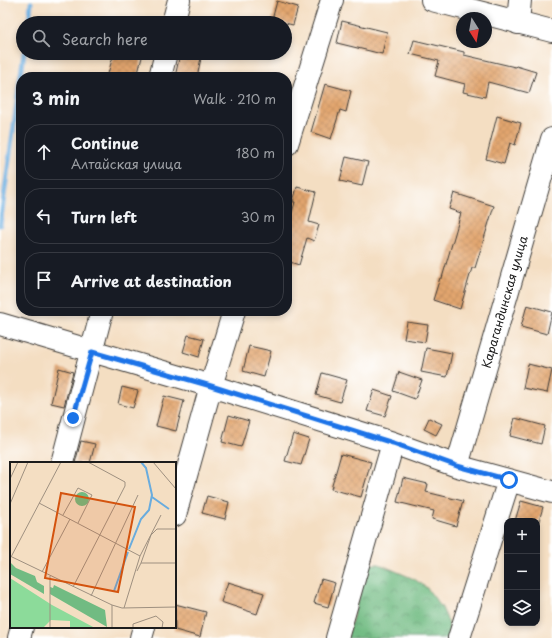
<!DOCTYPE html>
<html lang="en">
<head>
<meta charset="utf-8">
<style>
	:root { --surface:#171b24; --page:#20242c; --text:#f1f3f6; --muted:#9ea1a6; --line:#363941 }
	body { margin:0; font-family:"Playpen Sans",sans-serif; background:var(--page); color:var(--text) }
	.controls { position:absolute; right:12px; bottom:12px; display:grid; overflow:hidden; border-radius:8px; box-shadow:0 2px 6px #0003 }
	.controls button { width:36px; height:36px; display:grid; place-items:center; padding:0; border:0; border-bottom:1px solid var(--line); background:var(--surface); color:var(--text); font:20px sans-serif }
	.compass { position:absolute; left:456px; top:12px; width:36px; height:36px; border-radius:50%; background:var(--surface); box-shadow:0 2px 6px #0003; rotate:169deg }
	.stop { position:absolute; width:12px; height:12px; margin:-9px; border:3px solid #1a73e8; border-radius:50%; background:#fff }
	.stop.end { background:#1a73e8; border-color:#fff; box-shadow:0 1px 4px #0008 }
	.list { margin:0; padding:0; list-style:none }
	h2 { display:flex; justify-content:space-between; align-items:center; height:52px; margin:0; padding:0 16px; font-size:17px }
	h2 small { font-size:13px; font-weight:400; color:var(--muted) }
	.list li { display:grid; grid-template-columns:26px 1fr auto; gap:12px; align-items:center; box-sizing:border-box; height:56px; margin:0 8px 8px; padding:0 8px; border:1px solid var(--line); border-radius:16px }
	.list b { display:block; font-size:15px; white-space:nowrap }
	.list p { margin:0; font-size:13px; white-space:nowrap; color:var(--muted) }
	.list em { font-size:13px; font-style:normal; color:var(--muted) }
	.icon { flex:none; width:22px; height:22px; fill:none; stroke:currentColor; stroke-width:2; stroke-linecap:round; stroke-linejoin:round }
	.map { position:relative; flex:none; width:552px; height:638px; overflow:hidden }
	.search { position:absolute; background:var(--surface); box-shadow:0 2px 6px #0003; left:16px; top:16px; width:276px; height:44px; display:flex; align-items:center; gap:10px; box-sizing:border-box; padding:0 14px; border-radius:22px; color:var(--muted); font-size:15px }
	.panel { position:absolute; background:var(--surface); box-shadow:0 2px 6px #0003; left:16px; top:72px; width:276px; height:244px; border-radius:16px }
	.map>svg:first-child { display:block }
	.forest { fill:url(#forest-crowns); stroke:#466c4f }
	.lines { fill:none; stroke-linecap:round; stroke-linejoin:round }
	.stream { stroke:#69acde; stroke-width:5 }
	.building { fill:url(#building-cross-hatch) }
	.minor-casing { stroke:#3c3935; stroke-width:24 }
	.minor { stroke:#fff; stroke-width:22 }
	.route { stroke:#1a73e8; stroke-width:5 }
	.labels { text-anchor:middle; stroke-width:3; stroke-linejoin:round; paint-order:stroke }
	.street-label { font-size:12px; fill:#1c1c1c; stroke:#fff }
	.inset-river { fill:none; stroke:#69acde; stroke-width:2 }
	.inset-road { fill:none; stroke:#9e9080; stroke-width:1 }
	.view { fill:#d4530e; fill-opacity:0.15; stroke:#d4530e; stroke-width:2 }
	.inset-edge { fill:none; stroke:#1c1c1c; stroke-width:2 }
</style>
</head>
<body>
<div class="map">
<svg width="552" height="638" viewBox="0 0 552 638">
	<defs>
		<pattern id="forest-crowns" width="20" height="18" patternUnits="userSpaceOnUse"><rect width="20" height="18" fill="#71bb82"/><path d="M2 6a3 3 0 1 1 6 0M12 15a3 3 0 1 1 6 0" fill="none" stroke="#5c976a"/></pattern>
		<pattern id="building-cross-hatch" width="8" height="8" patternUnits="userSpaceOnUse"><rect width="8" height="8" fill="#e2a56e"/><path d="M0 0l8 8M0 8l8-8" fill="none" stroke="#c18d5f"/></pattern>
	</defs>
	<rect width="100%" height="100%" fill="#fff"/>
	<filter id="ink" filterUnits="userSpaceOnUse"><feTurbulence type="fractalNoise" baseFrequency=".025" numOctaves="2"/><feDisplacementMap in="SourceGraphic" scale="8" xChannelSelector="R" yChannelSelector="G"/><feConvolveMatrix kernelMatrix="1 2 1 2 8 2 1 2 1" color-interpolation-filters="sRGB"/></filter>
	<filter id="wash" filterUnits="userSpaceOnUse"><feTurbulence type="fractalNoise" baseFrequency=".012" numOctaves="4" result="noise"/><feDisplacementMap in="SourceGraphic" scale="16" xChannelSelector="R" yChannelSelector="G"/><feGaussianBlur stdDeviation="0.9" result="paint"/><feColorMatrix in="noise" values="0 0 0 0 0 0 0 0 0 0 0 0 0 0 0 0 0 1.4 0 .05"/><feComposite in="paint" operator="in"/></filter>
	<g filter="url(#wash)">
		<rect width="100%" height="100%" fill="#f4dec2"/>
		<path class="forest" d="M372,564H379L414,579L426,587L442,608L449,624L448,638H347L367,568Z"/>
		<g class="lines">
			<path class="stream" d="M29,23L31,3
				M0,225L24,53"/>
		</g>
		<g id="blocks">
			<path class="building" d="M277,1L298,7L293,25L272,20Z
				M342,21L387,32L382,54L337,43Z
				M414,40L464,52V55L515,67L516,66L536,72L529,93L488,82L485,97L463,92L465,84L435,76L439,61L410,54Z
				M114,53H143L137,77H107Z
				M180,54L201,58L197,77H175Z
				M325,84L351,91L346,112L340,110L331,139L311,132Z
				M497,116L521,123L515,145L510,143L504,164L486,159Z
				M346,157L368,162L362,186L340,181Z
				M297,187L316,192L309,222L319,225L314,241L307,238L299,265L287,261V230L295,202H293Z
				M454,193L494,206L475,268H472L460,309L433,300L440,278H442L461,213L449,209Z
				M527,305L552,312L547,334L521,327Z
				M407,322L428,325L425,342L404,339Z
				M188,335L204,339L199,357L183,352Z
				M249,346L271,351L264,377L243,371Z
				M426,348L452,353L447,377L421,372Z
				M528,364L552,370L547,393L523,388Z
				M59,368L73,372L64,406L51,403Z
				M399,372L422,380L415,399L393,391Z
				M322,373L347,380L340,402L316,395Z
				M122,387L138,391L133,408L118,404Z
				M374,390L392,396L385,416L367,411Z
				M164,396L184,401L176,431L156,426Z
				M229,415L249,421L241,447L222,442Z
				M429,418L442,424L436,435L424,429Z
				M515,418L545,426L541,444L510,436Z
				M293,434L309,439L301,465L285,461Z
				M81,441L95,444L90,463H75Z
				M341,454L371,462L361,497L331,489Z
				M403,478L428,484L426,492L463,501L456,526L432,519L434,511L397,502Z
				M207,496L229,502L225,519L202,513Z
				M521,501L543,507L539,521H515Z
				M321,579L335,583L328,607L314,603Z
				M228,582L264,593L257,614L221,602Z
				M175,604L206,612L200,637L175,630Z"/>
		</g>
	</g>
	<g filter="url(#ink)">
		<use href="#blocks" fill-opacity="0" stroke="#3c3935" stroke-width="1"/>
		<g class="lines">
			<defs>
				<path id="minor" d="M432,0L552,31
					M173,23L179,0
					M518,23L520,0
					M160,77L166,53
					M287,144L332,0
					M0,324L211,386L393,443L457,466L552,492
					M62,463L102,311
					M457,466L552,139
					M175,515L211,386L234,311
					M19,638L22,627
					M141,638L144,627
					M337,638L393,443
					M459,638L509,480"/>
			</defs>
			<use href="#minor" class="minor-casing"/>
			<use href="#minor" class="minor"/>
		</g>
	</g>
	<g class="lines" filter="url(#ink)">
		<path class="route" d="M73,418L92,352L211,386L393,443L457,466L509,480"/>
	</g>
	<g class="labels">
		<g class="street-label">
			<text transform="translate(505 302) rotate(-74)" y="4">Карагандинская улица</text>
		</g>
	</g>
	<g transform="translate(10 462)">
		<rect width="166" height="166" fill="#f4dec2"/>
		<path d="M65 37a7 7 0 1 1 14 0a7 7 0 1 1-14 0ZM0,100L6,106L25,114L27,120L34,124V132L0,112ZM44,123L95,148L97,165L40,132V125L43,126Z" fill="#71bb82"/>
		<path d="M0,116L42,143L85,166H60V159L41,158L33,166H0Z" fill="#8cdb9a"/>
		<path class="inset-river" d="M142,35L159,47M119,87L131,57L139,48L142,33L136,6L131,0M104,129L118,90"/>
		<path class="inset-road" d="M143,0L166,27M0,17L8,0M29,41L130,94M0,42L18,0M53,53L68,26L82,33L68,61M0,94L102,143L112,146L166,145M1,95L51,0M131,101L141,73L147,67H166M127,109L131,101H166M32,110L60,57M63,125L115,24V20L78,0M81,134L128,33M102,143V166M114,146L130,94L151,53M40,166V114M123,166V162L146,154L153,160L152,166"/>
		<path class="view" d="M51,31L125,45L108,130L35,116Z"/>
		<rect width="166" height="166" class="inset-edge"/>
	</g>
</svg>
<div class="controls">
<button>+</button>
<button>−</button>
<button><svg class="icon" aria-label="layers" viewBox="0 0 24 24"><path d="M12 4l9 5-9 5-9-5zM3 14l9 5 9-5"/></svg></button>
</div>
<svg class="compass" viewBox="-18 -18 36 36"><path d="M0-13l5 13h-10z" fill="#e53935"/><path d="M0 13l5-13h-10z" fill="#9ea1a6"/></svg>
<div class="stop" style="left:509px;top:480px"></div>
<div class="stop end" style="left:73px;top:418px"></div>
<div class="search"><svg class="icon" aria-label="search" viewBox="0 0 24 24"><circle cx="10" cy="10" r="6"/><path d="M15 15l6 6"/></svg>Search here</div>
<section class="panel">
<h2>3 min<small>Walk · 210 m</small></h2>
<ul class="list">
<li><svg class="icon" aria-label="ahead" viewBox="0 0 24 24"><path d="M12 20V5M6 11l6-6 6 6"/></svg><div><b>Continue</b><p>Алтайская улица</p></div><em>180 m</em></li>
<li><svg class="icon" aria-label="left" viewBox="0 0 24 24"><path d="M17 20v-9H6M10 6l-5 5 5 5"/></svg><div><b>Turn left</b></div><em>30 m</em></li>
<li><svg class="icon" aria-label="arrive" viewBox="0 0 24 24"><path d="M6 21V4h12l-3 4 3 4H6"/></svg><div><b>Arrive at destination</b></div></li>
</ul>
</section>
</div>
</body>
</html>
